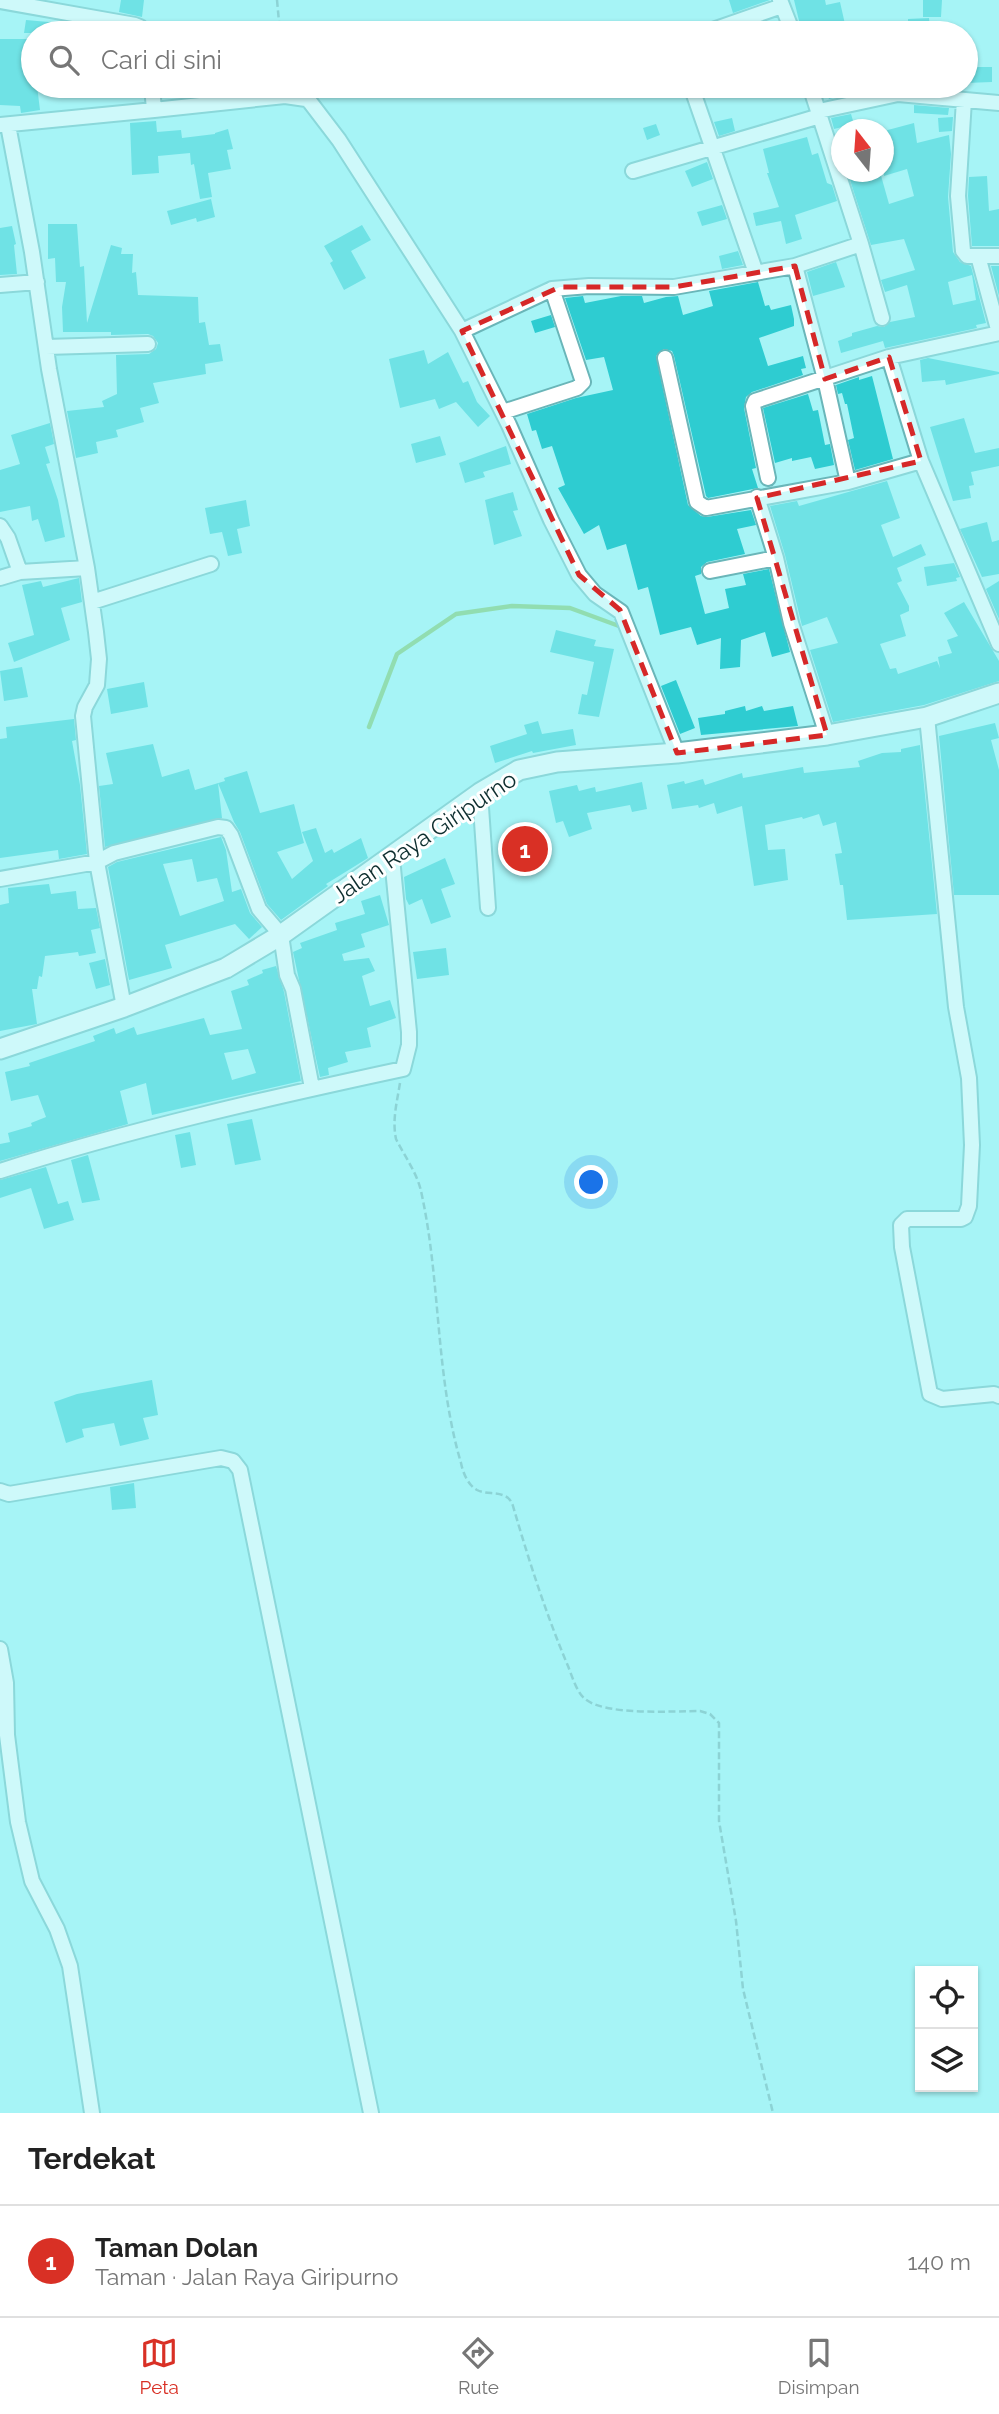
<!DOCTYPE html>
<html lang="id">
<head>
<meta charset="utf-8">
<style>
	:root { --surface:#fff; --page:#f2f2f2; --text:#222; --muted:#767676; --line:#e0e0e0; --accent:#d93025 }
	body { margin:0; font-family:Raleway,sans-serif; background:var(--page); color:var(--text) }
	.controls { position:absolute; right:21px; bottom:21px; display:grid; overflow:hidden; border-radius:0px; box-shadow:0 2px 5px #0004 }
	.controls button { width:63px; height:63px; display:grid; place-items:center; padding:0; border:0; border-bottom:2px solid var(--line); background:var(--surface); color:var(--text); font:35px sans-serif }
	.compass { position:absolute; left:831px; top:119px; width:63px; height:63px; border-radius:50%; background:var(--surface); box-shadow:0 2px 5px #0004; rotate:343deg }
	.you { position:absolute; left:592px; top:1183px; width:24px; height:24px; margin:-18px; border:5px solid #fff; border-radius:50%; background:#1a73e8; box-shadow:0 0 0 10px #1a73e833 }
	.badge { display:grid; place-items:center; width:46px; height:46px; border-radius:50%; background:var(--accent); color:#fff; font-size:23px; font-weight:700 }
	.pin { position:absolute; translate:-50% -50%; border:4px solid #fff; box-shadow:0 2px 7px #0006 }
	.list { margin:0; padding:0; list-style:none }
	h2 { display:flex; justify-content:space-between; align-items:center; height:91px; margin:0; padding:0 28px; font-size:30px }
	h2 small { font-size:23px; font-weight:400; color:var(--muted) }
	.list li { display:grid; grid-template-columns:46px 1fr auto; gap:21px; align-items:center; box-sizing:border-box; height:112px; padding:0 28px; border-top:2px solid var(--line) }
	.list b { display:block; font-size:26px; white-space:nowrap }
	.list p { margin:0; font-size:23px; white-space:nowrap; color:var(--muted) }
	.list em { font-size:23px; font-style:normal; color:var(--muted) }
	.icon { flex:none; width:38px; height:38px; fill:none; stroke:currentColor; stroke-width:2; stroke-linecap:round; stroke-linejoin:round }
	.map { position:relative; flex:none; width:999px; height:2113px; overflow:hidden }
	.search { position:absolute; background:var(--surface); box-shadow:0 2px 5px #0004; left:21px; right:21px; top:21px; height:77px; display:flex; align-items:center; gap:18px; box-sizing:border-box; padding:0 24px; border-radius:38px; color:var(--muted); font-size:26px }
	.sheet { height:203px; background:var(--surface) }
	nav { display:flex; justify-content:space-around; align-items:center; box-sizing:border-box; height:98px; border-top:2px solid var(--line); background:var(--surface); font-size:19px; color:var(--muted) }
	nav a { display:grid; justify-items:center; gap:4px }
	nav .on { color:var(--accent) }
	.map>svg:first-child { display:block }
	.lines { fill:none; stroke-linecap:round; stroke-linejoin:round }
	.stream { stroke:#78c25e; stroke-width:4.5 }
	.building { fill:#2eccd1; fill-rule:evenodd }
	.street-casing { stroke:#6ab6b9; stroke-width:18 }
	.secondary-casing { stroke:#6ab6b9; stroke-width:23 }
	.path { stroke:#6eabad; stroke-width:2.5; stroke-dasharray:7 3.5; stroke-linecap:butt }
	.street { stroke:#fff; stroke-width:14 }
	.secondary { stroke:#fff; stroke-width:19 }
	.marked { fill:none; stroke:#d62828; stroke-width:5; stroke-dasharray:14 9; stroke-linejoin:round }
	.labels { text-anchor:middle; stroke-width:6; stroke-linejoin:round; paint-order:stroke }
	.street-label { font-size:23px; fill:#0d2e2f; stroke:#fff }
</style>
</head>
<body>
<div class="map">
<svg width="999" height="2113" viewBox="0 0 999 2113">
	<rect width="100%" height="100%" fill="#a6f4f6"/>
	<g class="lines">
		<path class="stream" d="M369,727L397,654L456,614L512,606L570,608L619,626"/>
	</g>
	<path class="building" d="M121,0H144L142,17L119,12Z
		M729,0H770L733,13Z
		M794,0H825L826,5L840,2L847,33H802Z
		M923,0H942L941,17H923Z
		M929,18L930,31L908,32V19Z
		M26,20L71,24L70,33H24Z
		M0,39H33V86H37L40,110L21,113L20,106L0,105Z
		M974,67H992V82L966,83V69L974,70Z
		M824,86H844L846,95L829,99Z
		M914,105L949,108L948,115L914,113Z
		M851,114L854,124L834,129L831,118Z
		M953,117L952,131L939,132L938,118Z
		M732,118L735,131L719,136L714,122Z
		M156,121L157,132L181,130L182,138L215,134V133L228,129L233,149L227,150L231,169L208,173L212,197L200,199L194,164L191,165L190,153L158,156L159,173L132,175L130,123Z
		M914,123L917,143L949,135L951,154L948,197L953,252L960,262L971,266L986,323L976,325L977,328L885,348L883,341L841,353L838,341L852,336V333L877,326L884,327L890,322L915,317L907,285L885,292L881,280L915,270L904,239L871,245L850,180L880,172L889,204L914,196L907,169L884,176V131ZM972,275L976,300L953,305L948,282Z
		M656,124L660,135L647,140L643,128Z
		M807,137L812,155L818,153L827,183L832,185L837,201L795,215L802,239L786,244L781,221L756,226L753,213L779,207L767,173H769L763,149Z
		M707,162L713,179L692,187L685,171Z
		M987,176L989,211L999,209V246H972L968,196L969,177Z
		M211,199L215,217L197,222L196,218L171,225L167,211Z
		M722,205L727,219L702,226L697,212Z
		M48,224H77L80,267L84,266L87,323L111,245L122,248L121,254H133L132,273L136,272L138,295L198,297L199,323L205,322L209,345L220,344L223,361L205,364L206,374L153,383L159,403L140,408L144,422L116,430L118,437L96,442L98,453L76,458L67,411L104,407L102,401L117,394L116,355L149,354L156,349L158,343L153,336L148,334L111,335V332H63L62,307L66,282H56L55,258L48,259Z
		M362,225L371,240L351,251L366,278L344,290L330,263L333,261L324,246Z
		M12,226L16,244L14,245L17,274L0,275V228Z
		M738,251L743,265L722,269L719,256Z
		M836,262L845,287L813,296L807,272Z
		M991,266H999V296Z
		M758,282L765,306L769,305L771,310L791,305L794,319V326L759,338L768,366L803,356L806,368L801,369L803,375L752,392L746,397L744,408L756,468L752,469L758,488L708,498L706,496L674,356L672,351L664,349L656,356L688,505L701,516L707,517L751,510L756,525L737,529L745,554L707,562L701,567V574L695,576L705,614L729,608L725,589L746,585L743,574L769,569L790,652L772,657L765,632L741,640L740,667L720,669L721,638L697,645L691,627L660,635L648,587L638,590L626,544L607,550L599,525L584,534L558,488L565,485L552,446L542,449L536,430L532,431L527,414L576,398L613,390L604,357L586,360L565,298L583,296L585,303L621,296H642L644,303L666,297L678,296L683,315L713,306L709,291Z
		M551,315L555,327L535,333L531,321Z
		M424,350L428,364L448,352L463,383L468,381L477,402L490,416L478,427L456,402L439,409L435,399L400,408L389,359Z
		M928,358L999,372V374L946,385L945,380L922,382L920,360Z
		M872,376L893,459L855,470L848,440L854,438L847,404H845L842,393L838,394L836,385L859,377V380Z
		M808,394L813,411L818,410L825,445L830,444L834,465L815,469L811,457L792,461V458L775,463L763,408Z
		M964,418L975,453L999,448V466L971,472L974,485L969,486L971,498L953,501L930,427Z
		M50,423L54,444L45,447L50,463L46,464L58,500L65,537L45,542L38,519L32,521L30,506L0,512V470L20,464L11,435Z
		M440,436L446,455L416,463L411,444Z
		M506,446L511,464L483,472L485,477L465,483L459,463Z
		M887,481L900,518L881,525L893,557L921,544L926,555L897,568L902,581L897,583L909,606V611L900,615L906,636L880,644L890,669L896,668L898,674L937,661L940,668L938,657L952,653L947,640L958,636L944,613L964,602L999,661V681L924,705L833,722L810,650L838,643L827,617L802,626L785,555L770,506L797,501L799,506Z
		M513,492L518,510L513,511L522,536L494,545L485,500Z
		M246,500L250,526L237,529L242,553L228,556L222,532L210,534L205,508Z
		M987,522L992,542L999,540V574L982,577L960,529Z
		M954,563L960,577L956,578L957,581L927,586L924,567Z
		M79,578L82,602L61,608L70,640L14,662L8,643L34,635L22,585L41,581L43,587Z
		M999,581V619L986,589Z
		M556,630L596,640L594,646L614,649L599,717L578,714L582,694L587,695L594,662L550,652Z
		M22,667L28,697L4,701L0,671Z
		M676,680L695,728L680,734L661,686Z
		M144,682L148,707L111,714L107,689Z
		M745,706L746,711L762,706L764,711L793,706L798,726L701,735L698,718L725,714V711Z
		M74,719L76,740L72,741L80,785L87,854L59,859L58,850L0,858V739L7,738L6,727Z
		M538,721L542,734L573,729L576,745L533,753L532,751L495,763L490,746L527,734L524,725Z
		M995,723L999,738L991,740L999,770V895H954L939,736Z
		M153,744L162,777L189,769L195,790L225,781L224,778L247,771L260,813L294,804L304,843L277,852L292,879L313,861L302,832L316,828L325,853L332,849L334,853L361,838L368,858L326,884L328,886L281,920L267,904L240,832L234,822L218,783L222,818L105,847L99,786L113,784L106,753Z
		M920,745L937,914L847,920L843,885H840L835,854L842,853L836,822L823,826L819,814L803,819L802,817L765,825L768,850L785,849L788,880L754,886L742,806L717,814L714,803L699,808L698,805L672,809L667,785L684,781L685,784L703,779L705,785L742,773L743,778L803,767L804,773L860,767L858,761L882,753L901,752V749Z
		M642,782L647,809L632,812L630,805L587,813L592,829L569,837L563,821L556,823L549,791L577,785L579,791L595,787L596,792Z
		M221,837L226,850L232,892L241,889L250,913L262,927L249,939L235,924L165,945L172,968L129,980L108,867L117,862ZM192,859L197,882L217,878L224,901L180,916L163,864Z
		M445,858L455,884L441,889L451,917L431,924L422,899L409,905L406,899L404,877Z
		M49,884L51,894L76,891L78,909L96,908L100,928L91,930L96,953L79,956L78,952L45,956L42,977L39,976L37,989H32L37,1024L0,1031V905L9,903L8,888Z
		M380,895L389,925L361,934L365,947L342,954L344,961L369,958L375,971L362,976L370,1006L390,1000L396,1018L367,1028L371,1047L345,1052L348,1062L328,1068L329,1075L320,1077L293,952L302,948L300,943L337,930L335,923L365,914L361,901Z
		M446,948L449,975L417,979L413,952Z
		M105,959L110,985L96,989L89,963Z
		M276,966L284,992L301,1081L152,1115L146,1083L120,1091L128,1124L0,1161V1144L10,1142L8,1133L32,1126L31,1123L46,1117L38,1095L11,1101L5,1072L30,1066L29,1063L95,1041L93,1036L114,1028L116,1034L134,1027L137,1035L204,1018L210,1035L242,1029L231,991L249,985L247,980L263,973L262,970ZM248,1049L256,1073L232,1080L224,1053Z
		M252,1119L261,1160L235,1165L227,1124Z
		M190,1132L196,1165L181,1168L175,1135Z
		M88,1155L100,1200L82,1203L71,1160Z
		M46,1167L58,1204L68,1201L74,1220L44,1229L31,1188L0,1198V1180Z
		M152,1380L158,1415L143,1418L149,1439L120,1446L114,1423L82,1429L84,1437L66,1443L54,1402L77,1394Z
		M134,1483L136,1508L112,1510L110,1487Z"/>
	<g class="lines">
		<defs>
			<path id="street" d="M780,0L793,33
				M0,1L135,25L140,27L145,33
				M704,33L782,6
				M152,86L154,110L285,96L306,99L310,102L339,140L462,331L509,425L551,520L579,575L595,594L621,612L677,753
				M691,86L756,273
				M810,86L861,244L882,318
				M964,100L958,196L963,251L967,256H978L999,333
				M819,111L898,94L999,103
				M0,125L154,110
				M8,125L32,252L49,369L87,568L96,632L99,659L97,685L85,707L83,716L97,862L124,1007
				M633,171L820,116
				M978,256H999
				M0,285L37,282
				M462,331L552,289L589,286L674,287L795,266L861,244
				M46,347L148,344
				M889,357L921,461L999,644
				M665,358L697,502L706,508L848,482L825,379L795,266
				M503,412L577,388L583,382L552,289
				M768,478L753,406L755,401L889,357L999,333
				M848,482L921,461
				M757,497L776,558L791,623L827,735
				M0,526L8,538L20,572
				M710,571L776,558
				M0,578L20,572L87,568
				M92,602L211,564
				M927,717L956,1007L969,1078L972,1145L969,1206L965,1217L961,1219H907L901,1225L902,1247L930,1394L942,1399L994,1394L999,1396
				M480,793L488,908
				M0,879L97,862L114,853L218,827L226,828L231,835L259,909L281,935L287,975L293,989L312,1088
				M0,1171C132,1129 268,1098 403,1069L409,1045V1032L392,858
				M0,1491L9,1494L221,1458L233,1461L240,1470L371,2113
				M0,1649L6,1683L7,1735L18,1822L32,1881L57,1929L70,1966L92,2113"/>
			<path id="secondary" d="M0,1049L124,1007L226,968L281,935L480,793L519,770L557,762L677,753L827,735L927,717L999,693"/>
		</defs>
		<use href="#street" class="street-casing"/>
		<use href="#secondary" class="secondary-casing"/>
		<path class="path" d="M277,0L280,33
			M400,1083C397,1102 392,1120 396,1139C404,1155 417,1173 421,1191C441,1281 435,1375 461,1463C463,1473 468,1485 477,1490C489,1496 508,1489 513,1506C529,1561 546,1614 568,1666C572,1676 577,1693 585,1699C606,1716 672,1711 700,1711L710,1714L719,1723V1821L736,1921L743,1989L773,2113"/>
		<use href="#street" class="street"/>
		<use href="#secondary" class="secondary"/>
	</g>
	<path d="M0 0H999V2113H0ZM795,266L825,379L889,357L921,461L757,498L827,735L677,753L620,610L579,575L462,331L560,287H674Z" fill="#a6f4f6" fill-opacity=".55" fill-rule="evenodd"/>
	<path class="marked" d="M795,266L825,379L889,357L921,461L757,498L827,735L677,753L620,610L579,575L462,331L560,287H674Z"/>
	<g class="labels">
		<g class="street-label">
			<text transform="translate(424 837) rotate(-34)" y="8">Jalan Raya Giripurno</text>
		</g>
	</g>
</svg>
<div class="controls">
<button><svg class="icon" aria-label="locate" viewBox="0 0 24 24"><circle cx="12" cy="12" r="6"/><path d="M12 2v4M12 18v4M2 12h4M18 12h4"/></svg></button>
<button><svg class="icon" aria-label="layers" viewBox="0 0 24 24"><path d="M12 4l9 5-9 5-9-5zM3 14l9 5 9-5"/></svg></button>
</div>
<svg class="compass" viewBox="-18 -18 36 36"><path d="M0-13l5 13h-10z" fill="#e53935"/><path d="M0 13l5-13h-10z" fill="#767676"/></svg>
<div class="you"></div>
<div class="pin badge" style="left:525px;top:849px">1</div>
<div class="search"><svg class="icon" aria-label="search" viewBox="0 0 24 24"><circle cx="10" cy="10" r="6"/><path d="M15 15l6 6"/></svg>Cari di sini</div>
</div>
<section class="sheet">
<h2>Terdekat<small></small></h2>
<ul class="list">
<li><span class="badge">1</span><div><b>Taman Dolan</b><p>Taman · Jalan Raya Giripurno</p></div><em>140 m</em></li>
</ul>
</section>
<nav>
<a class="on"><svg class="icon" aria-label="map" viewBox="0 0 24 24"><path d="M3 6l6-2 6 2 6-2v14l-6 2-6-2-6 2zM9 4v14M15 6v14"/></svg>Peta</a>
<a><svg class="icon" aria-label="directions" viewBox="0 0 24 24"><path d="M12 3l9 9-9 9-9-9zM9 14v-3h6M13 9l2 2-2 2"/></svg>Rute</a>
<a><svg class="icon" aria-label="saved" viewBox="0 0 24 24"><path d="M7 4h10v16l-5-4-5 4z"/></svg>Disimpan</a>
</nav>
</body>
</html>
